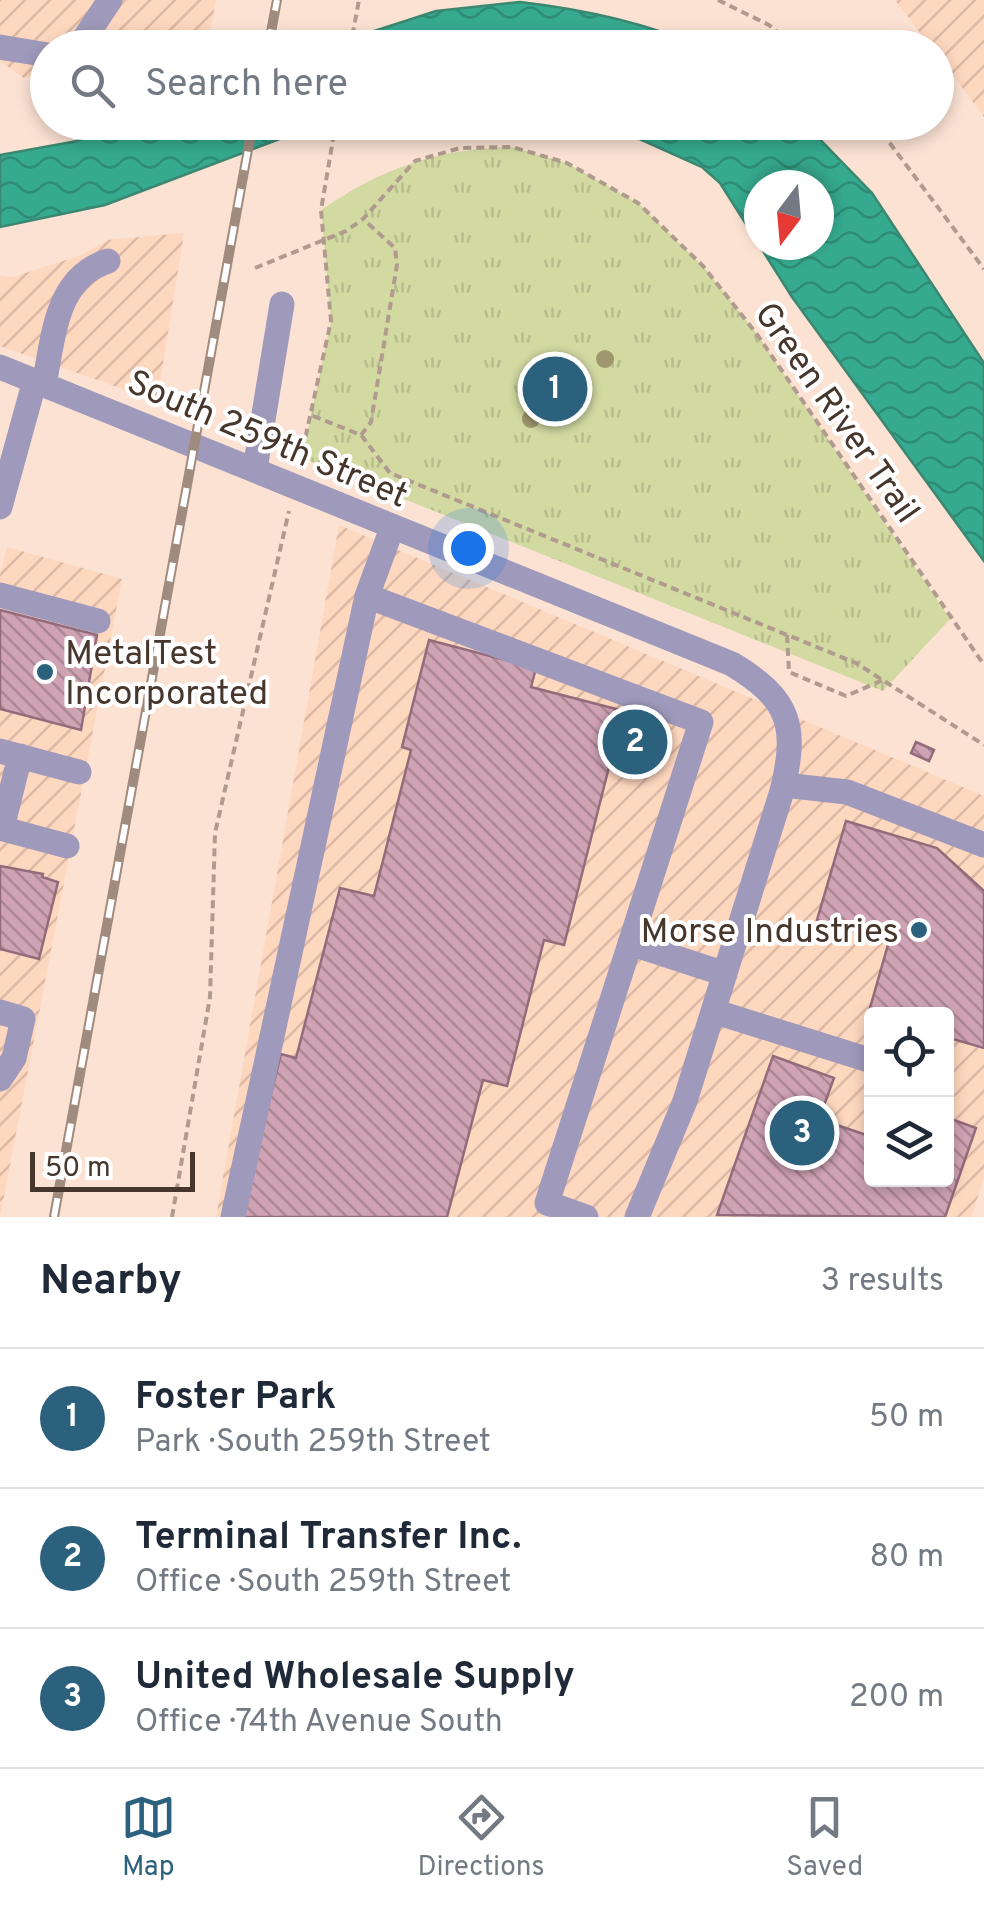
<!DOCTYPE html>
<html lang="en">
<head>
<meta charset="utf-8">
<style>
	:root { --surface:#fff; --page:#f6f6f7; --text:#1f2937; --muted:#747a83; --line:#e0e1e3; --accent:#2c617d }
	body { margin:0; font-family:Overpass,sans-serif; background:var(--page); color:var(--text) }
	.controls { position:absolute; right:30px; bottom:30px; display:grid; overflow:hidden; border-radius:10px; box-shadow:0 5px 15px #0003 }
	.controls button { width:90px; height:90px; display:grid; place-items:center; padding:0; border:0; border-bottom:2px solid var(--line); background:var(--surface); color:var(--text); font:50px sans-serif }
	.compass { position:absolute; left:744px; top:170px; width:90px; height:90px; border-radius:50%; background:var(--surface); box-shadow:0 5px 15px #0003; rotate:196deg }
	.scale { position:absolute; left:30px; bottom:25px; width:165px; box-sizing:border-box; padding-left:10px; border:5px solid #46362c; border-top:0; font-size:28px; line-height:35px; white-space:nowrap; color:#46362c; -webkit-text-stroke:8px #fff; paint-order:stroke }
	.you { position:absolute; left:468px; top:548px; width:35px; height:35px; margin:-25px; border:8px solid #fff; border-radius:50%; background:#1a73e8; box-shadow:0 0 0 15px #1a73e833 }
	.badge { display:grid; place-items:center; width:65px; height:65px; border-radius:50%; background:var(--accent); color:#fff; font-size:32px; font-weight:700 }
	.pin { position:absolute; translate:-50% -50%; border:5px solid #fff; box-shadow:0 2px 10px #0006 }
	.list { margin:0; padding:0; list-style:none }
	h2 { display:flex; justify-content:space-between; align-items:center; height:130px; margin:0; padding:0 40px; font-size:42px }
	h2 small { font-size:32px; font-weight:400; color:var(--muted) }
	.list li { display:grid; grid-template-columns:65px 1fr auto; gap:30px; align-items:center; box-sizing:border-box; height:140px; padding:0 40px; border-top:2px solid var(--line) }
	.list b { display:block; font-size:38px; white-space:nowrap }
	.list p { margin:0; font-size:32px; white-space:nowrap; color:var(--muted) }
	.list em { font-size:32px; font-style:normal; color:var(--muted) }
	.icon { flex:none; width:55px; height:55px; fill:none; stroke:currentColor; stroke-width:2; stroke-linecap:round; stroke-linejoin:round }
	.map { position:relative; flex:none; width:984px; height:1217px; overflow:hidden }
	.search { position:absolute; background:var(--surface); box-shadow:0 5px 15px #0003; left:30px; right:30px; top:30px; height:110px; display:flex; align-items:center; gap:25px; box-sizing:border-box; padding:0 35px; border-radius:55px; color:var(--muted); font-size:38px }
	.sheet { height:550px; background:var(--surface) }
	nav { display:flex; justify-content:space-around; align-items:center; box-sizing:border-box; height:140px; border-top:2px solid var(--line); background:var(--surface); font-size:28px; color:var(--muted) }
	nav a { display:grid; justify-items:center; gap:5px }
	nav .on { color:var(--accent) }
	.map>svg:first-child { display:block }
	.industrial { fill:url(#industrial-furrows); fill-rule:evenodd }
	.grass { fill:url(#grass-tufts) }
	.water { fill:url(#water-waves); stroke:#3b8771; stroke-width:2.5; fill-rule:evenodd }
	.building { fill:url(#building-back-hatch); stroke:#946b7b; stroke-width:2.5 }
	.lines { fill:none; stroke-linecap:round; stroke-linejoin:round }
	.path { stroke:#b09b8e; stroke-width:4; stroke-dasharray:8 5; stroke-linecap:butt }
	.minor { stroke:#9f99bb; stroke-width:25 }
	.rail-casing { stroke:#a08b7f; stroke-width:10 }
	.rail { stroke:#fff; stroke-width:6; stroke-dasharray:19; stroke-linecap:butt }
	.tree { fill:#9f976e }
	.poi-dot { fill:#2c617d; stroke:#fff; stroke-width:4 }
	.labels { text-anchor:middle; stroke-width:8; stroke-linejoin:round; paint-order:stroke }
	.street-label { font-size:35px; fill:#46362c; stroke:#fff }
	.poi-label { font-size:35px; fill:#46362c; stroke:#fff; text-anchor:start }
</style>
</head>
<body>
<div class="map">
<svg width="984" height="1217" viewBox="0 0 984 1217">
	<defs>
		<pattern id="industrial-furrows" width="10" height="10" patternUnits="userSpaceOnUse" patternTransform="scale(2.5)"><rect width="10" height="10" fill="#fed7bf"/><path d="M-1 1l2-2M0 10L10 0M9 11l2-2" fill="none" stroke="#dbb9a4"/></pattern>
		<pattern id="grass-tufts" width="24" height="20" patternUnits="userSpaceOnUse" patternTransform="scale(2.5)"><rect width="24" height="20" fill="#d2daa2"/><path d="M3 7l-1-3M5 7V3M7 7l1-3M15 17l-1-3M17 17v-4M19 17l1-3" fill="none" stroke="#b6bc8c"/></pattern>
		<pattern id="water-waves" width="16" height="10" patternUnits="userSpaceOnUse" patternTransform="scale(2.5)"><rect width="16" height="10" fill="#36aa8f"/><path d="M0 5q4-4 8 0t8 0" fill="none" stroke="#2f8b75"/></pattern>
		<pattern id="building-back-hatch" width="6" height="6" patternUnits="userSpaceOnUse" patternTransform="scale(2.5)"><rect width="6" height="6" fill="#d0a3b4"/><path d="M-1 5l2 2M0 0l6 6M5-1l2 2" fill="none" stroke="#ab8693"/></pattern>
	</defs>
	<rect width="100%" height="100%" fill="#fbe2d3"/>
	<path class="industrial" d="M0,0H216L209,37L161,47L48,48L47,72L24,78L0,61Z
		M895,0H984V117L937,54L936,48L931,47Z
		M184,233L157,401L0,346V276L13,277L79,256L108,240Z
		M339,525L984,796V1178L971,1217H216ZM872,1014H946V1180H872Z
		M7,547L122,579L0,1217V575Z"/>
	<path class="grass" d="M512,147L567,163L638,203L703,266L756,333L950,619L883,691L302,458L331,321L321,210C383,168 436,149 512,147Z"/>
	<path class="water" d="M520,2C581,9 644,22 701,47H325L436,11Z
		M124,123V122L322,123L105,205L0,227V155L77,141Z
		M604,123H804L872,193L984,363V561L792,297L720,183L702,167ZM819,185V245H759V185Z"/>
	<path class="building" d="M0,610L97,635L81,730L0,709Z
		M429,640L536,668L531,687L643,716L631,764L611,759L564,945L544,940L507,1086L483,1080L447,1217H240L281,1054L296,1058L340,888L374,896L411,750L402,747Z
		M916,742L934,750L929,761L911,753Z
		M846,821L937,848L984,891V1048L946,1037V1014L868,1015L889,941L817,920Z
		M0,866L43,874L42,877L58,882L39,959L0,949Z
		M773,1056L834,1078L819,1119L872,1137V1180H946V1117L976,1128L945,1217L717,1215Z"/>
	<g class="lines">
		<path class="path" d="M718,0L769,25L796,48
			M350,48L359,0
			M874,122L984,269
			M255,268L346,231L363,219L415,161L460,148L512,147L567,163L638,203L703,266L756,333L984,665
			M313,416L361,435L390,473L856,663L984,745
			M361,435L371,422L397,265L395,248L363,219
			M300,462L331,321L321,210L336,122
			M787,635L789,672L846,696L883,680
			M172,1217L210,997L215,833L289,511"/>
		<path class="minor" d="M0,47L48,55
			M73,48L80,45L110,0
			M0,367L732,664C790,699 798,726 782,791L685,1101L637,1217
			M44,384C54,337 55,278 108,261
			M255,469L282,304
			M0,507L35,380
			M392,528L367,596L701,722L547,1203L586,1217
			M0,595L98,621
			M0,751L79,772
			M784,785L847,792L984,845
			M0,828L67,846
			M2,828L20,756
			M630,943L725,974
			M713,1011L872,1061
			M0,1012L23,1019L14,1058L0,1079
			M233,1217L367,596"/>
		<defs>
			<path id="rail" d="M268,48L277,0
				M54,1217L253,122"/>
		</defs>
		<use href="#rail" class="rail-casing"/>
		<use href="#rail" class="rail"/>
	</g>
	<g class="tree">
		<circle cx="605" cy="359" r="9"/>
		<circle cx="531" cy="419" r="9"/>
	</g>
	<g class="poi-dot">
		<circle cx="45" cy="672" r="10"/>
		<circle cx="919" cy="930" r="10"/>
	</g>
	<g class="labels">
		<g class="street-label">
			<text transform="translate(838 412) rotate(55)" y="12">Green River Trail</text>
			<text transform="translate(268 438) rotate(23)" y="12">South 259th Street</text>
		</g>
		<g class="poi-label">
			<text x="65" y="664">MetalTest<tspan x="65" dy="40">Incorporated</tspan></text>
			<text x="899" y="942" text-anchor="end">Morse Industries</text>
		</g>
	</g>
</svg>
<div class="controls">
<button><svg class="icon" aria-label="locate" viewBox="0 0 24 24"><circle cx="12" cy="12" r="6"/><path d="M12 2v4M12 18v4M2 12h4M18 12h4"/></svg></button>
<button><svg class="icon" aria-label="layers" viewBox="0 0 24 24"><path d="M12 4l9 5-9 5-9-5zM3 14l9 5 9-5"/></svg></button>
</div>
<svg class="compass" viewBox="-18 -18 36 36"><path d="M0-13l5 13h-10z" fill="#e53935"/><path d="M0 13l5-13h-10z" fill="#747a83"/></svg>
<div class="scale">50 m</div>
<div class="you"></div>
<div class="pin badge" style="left:555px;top:389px">1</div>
<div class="pin badge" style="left:635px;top:742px">2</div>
<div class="pin badge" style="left:802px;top:1133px">3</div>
<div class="search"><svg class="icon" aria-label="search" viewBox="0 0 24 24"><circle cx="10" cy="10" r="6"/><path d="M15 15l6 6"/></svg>Search here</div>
</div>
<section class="sheet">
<h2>Nearby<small>3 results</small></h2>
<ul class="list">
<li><span class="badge">1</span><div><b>Foster Park</b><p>Park · South 259th Street</p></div><em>50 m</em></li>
<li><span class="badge">2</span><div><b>Terminal Transfer Inc.</b><p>Office · South 259th Street</p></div><em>80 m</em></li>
<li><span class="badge">3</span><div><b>United Wholesale Supply</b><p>Office · 74th Avenue South</p></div><em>200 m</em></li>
</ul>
</section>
<nav>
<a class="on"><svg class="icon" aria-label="map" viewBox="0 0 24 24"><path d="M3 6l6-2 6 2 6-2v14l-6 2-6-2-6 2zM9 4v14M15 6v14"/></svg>Map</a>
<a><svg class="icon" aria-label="directions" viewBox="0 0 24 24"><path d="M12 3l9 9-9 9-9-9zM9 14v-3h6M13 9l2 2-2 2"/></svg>Directions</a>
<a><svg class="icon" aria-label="saved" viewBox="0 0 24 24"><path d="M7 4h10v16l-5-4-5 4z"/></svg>Saved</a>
</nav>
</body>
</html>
